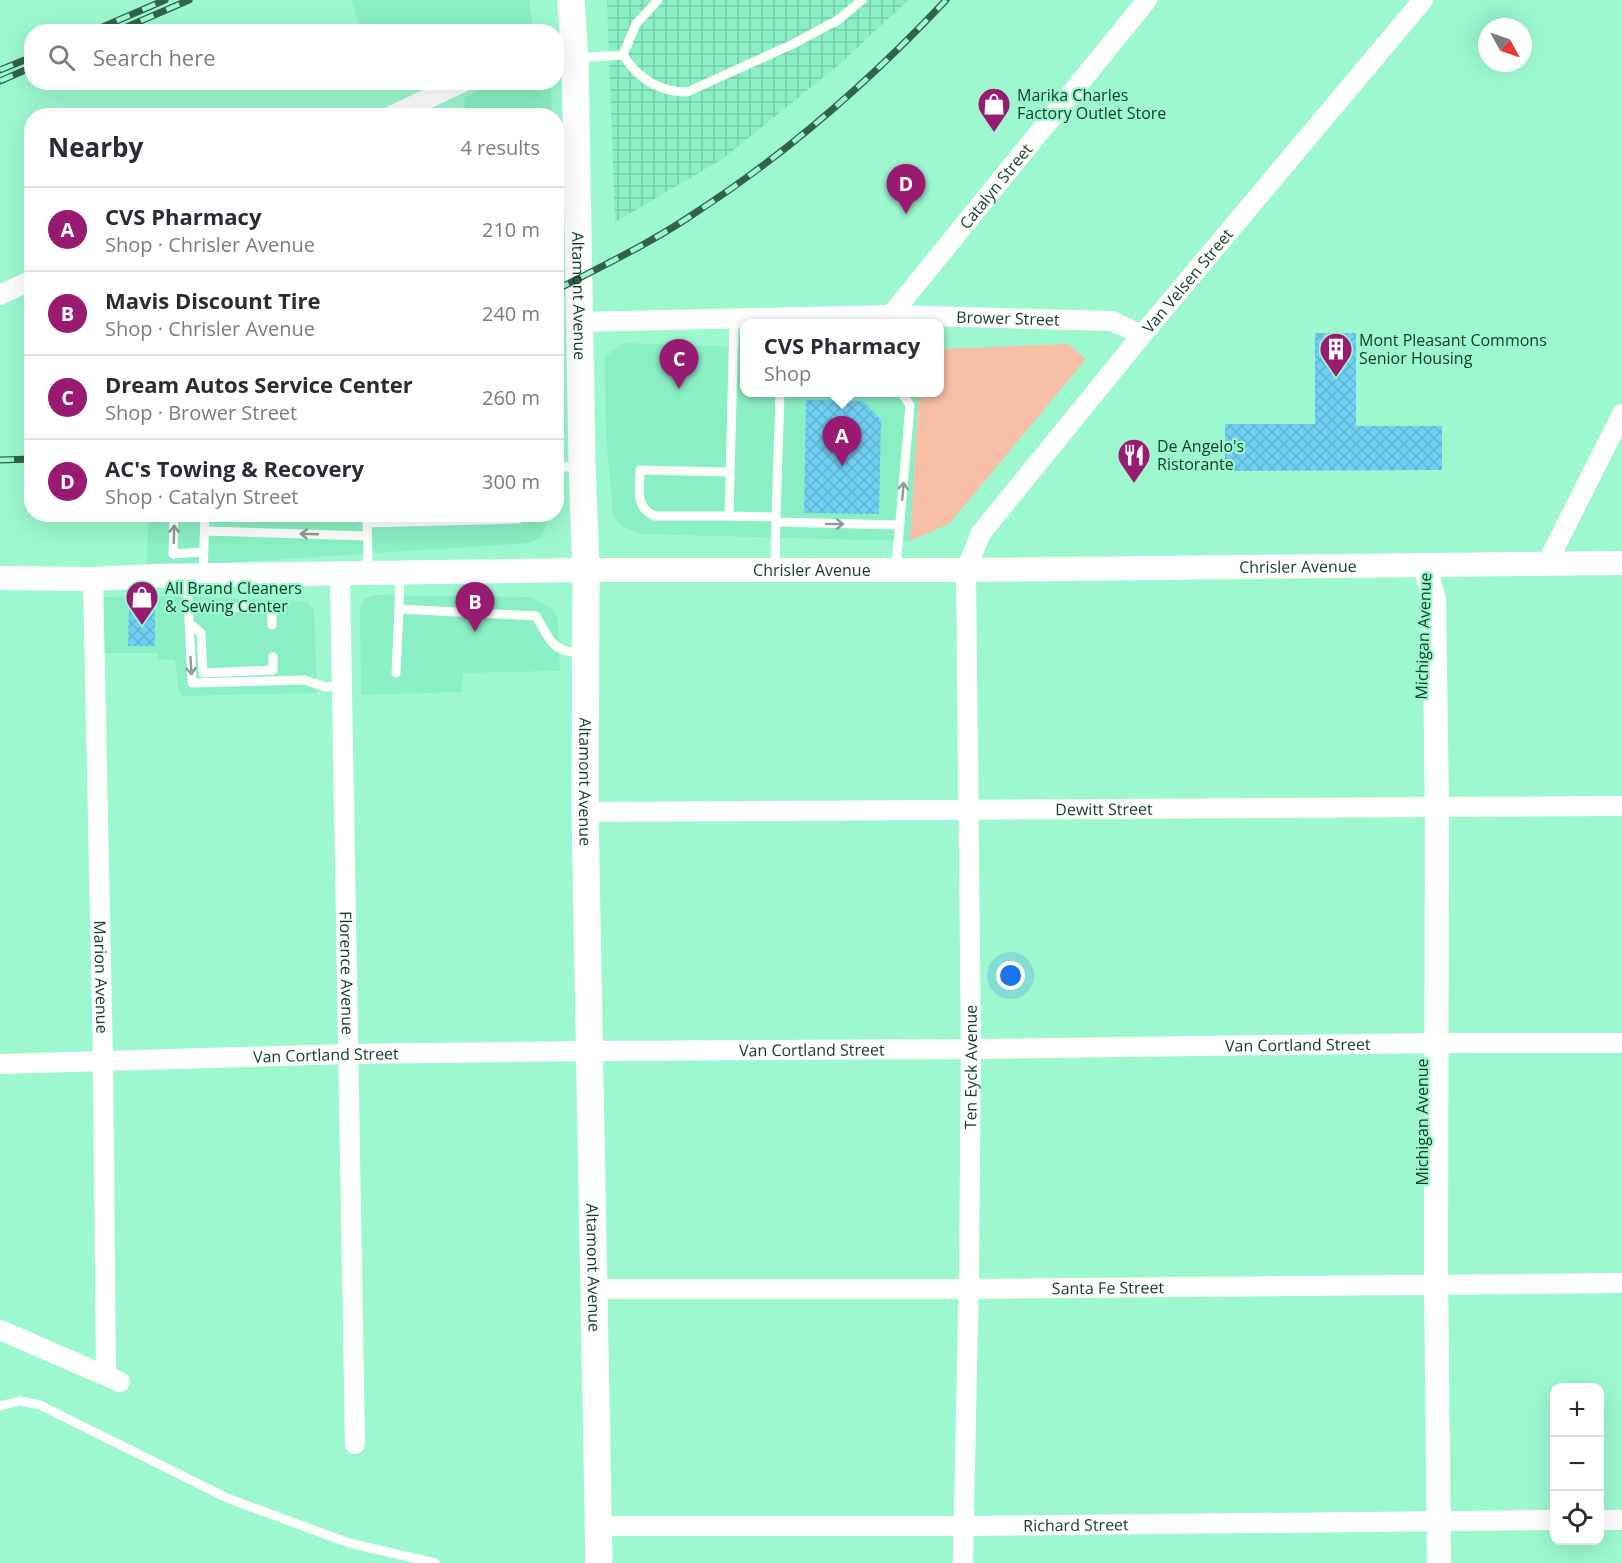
<!DOCTYPE html>
<html lang="en">
<head>
<meta charset="utf-8">
<style>
	:root { --surface:#fff; --page:#f7f7f7; --text:#2b2b33; --muted:#7c7c81; --line:#e1e1e2; --accent:#991a71 }
	body { margin:0; font-family:"Open Sans",sans-serif; background:var(--page); color:var(--text) }
	.controls { position:absolute; right:18px; bottom:18px; display:grid; overflow:hidden; border-radius:12px; box-shadow:0 6px 24px #0002 }
	.controls button { width:54px; height:54px; display:grid; place-items:center; padding:0; border:0; border-bottom:2px solid var(--line); background:var(--surface); color:var(--text); font:30px sans-serif }
	.compass { position:absolute; left:1478px; top:18px; width:54px; height:54px; border-radius:50%; background:var(--surface); box-shadow:0 6px 24px #0002; rotate:130deg }
	.you { position:absolute; left:1011px; top:976px; width:21px; height:21px; margin:-15px; border:4px solid #fff; border-radius:50%; background:#1a73e8; box-shadow:0 0 0 9px #1a73e833 }
	.badge { display:grid; place-items:center; width:39px; height:39px; border-radius:50%; background:var(--accent); color:#fff; font-size:20px; font-weight:700 }
	.pin { position:absolute; translate:-50% -50px; filter:drop-shadow(0 2px 3px #0008) }
	.pin::after { content:''; position:absolute; top:32px; width:21px; height:18px; background:inherit; clip-path:polygon(0 0,100% 0,50% 100%) }
	.popup { position:absolute; left:740px; top:319px; width:204px; height:78px; box-sizing:border-box; display:grid; place-content:center; border-radius:12px; background:var(--surface); filter:drop-shadow(0 2px 4px #0005); font-size:20px; white-space:nowrap; color:var(--muted) }
	.popup b { font-size:22px; color:var(--text) }
	.popup::after { content:''; position:absolute; left:50%; top:100%; margin-left:-12px; border:12px solid transparent; border-top-color:var(--surface) }
	.list { margin:0; padding:0; list-style:none }
	h2 { display:flex; justify-content:space-between; align-items:center; height:78px; margin:0; padding:0 24px; font-size:26px }
	h2 small { font-size:20px; font-weight:400; color:var(--muted) }
	.list li { display:grid; grid-template-columns:39px 1fr auto; gap:18px; align-items:center; box-sizing:border-box; height:84px; padding:0 24px; border-top:2px solid var(--line) }
	.list b { display:block; font-size:22px; white-space:nowrap }
	.list p { margin:0; font-size:20px; white-space:nowrap; color:var(--muted) }
	.list em { font-size:20px; font-style:normal; color:var(--muted) }
	.icon { flex:none; width:33px; height:33px; fill:none; stroke:currentColor; stroke-width:2; stroke-linecap:round; stroke-linejoin:round }
	.map { position:relative; flex:none; width:1622px; height:1563px; overflow:hidden }
	.search { position:absolute; background:var(--surface); box-shadow:0 6px 24px #0002; left:24px; top:24px; width:540px; height:66px; display:flex; align-items:center; gap:15px; box-sizing:border-box; padding:0 21px; border-radius:24px; color:var(--muted); font-size:22px }
	.panel { position:absolute; background:var(--surface); box-shadow:0 6px 24px #0002; left:24px; top:108px; width:540px; height:414px; border-radius:24px }
	.map>svg:first-child { display:block }
	.built { fill:#8aefc4 }
	.industrial { fill:url(#industrial-grid) }
	.grass { fill:#f7bfa6 }
	.building { fill:url(#building-cross-hatch) }
	.lines { fill:none; stroke-linecap:round; stroke-linejoin:round }
	.service { stroke:#fff; stroke-width:9 }
	.minor { stroke:#fff; stroke-width:20 }
	.tertiary { stroke:#fff; stroke-width:24 }
	.secondary { stroke:#fff; stroke-width:27 }
	.rail-casing { stroke:#31634f; stroke-width:7 }
	.rail { stroke:#9df8d0; stroke-width:4.5; stroke-dasharray:14; stroke-linecap:butt }
	.oneway { stroke:#899c95 }
	.labels { text-anchor:middle; stroke-width:4.5; stroke-linejoin:round; paint-order:stroke }
	.poi-label { font-size:16px; fill:#133a2b; stroke:#9df8d0; text-anchor:start }
	.street-label { font-size:16px; fill:#133a2b; stroke:#9df8d0 }
</style>
</head>
<body>
<div class="map">
<svg width="1622" height="1563" viewBox="0 0 1622 1563">
	<defs>
		<pattern id="industrial-grid" width="8" height="8" patternUnits="userSpaceOnUse" patternTransform="scale(1.5)"><rect width="8" height="8" fill="#8aefc4"/><path d="M0 4h8M4 0v8" fill="none" stroke="#76cea9"/></pattern>
		<pattern id="building-cross-hatch" width="8" height="8" patternUnits="userSpaceOnUse" patternTransform="scale(1.5)"><rect width="8" height="8" fill="#70d0f4"/><path d="M0 0l8 8M0 8l8-8" fill="none" stroke="#60b3d1"/></pattern>
	</defs>
	<rect width="100%" height="100%" fill="#9df8d0"/>
	<path class="built" d="M351,0H529L533,29L527,32L361,31Z
		M494,83H551L552,115H466L464,97Z
		M623,343L744,347V392L919,393L910,541L640,534L622,526L613,516L606,434L605,357Z
		M148,515H547V525L541,537L529,543L147,568Z
		M375,595L529,597L543,603L554,611L558,619L560,671L463,673L461,692L361,695L360,607L364,599Z
		M158,596L308,601L314,611L317,693L183,696L178,688L175,660L157,659L158,653H102V597Z"/>
	<path class="industrial" d="M607,0H908L841,63L721,160L615,222Z"/>
	<path class="grass" d="M1068,344L1086,359L949,524L910,541L919,393L940,392V349Z"/>
	<path class="building" d="M1315,333H1356V426H1442V470L1225,471V424H1315Z
		M806,400L863,401L881,420L879,514L804,513Z
		M129,607H155V646H128Z"/>
	<g class="lines">
		<path class="service" d="M623,55C638,78 659,92 687,92L793,44L838,20L862,0
			M623,55L636,24L658,0
			M577,58L623,55
			M556,177L575,176
			M734,319L729,516L776,517L780,392
			M556,468L581,465
			M174,514L173,554L204,552
			M729,516H655C634,507 640,489 640,470L730,472
			M776,522L900,525
			M205,531L367,536
			M775,568L776,517
			M896,568L910,405L901,392
			M366,571L368,555L367,523L518,519V514
			M203,575L205,514
			M187,576L192,683L305,680L325,687L342,686
			M188,608L272,607V625
			M399,609L400,573
			M189,623L201,633L203,673L273,670V657
			M396,673L399,609L536,616C550,640 552,653 583,653
			M0,1406L20,1401L40,1405L227,1498L349,1543L435,1563"/>
		<g class="minor">
			<path d="M391,116L463,82"/>
			<path d="M0,295L32,280"/>
			<path id="s1" d="M891,315L1147,0"/>
			<path id="s2" d="M580,322L891,315L1112,321L1142,335"/>
			<path d="M1547,563L1622,414"/>
			<path id="s3" d="M340,574L355,1444"/>
			<path id="s4" d="M93,579L103,1062L106,1375"/>
			<path id="s5" d="M585,812L1622,806"/>
			<path id="s6" d="M0,1064L347,1054L589,1051L971,1049L1436,1043H1622"/>
			<path id="s7" d="M594,1289H968L1622,1283"/>
			<path d="M0,1330L120,1382"/>
			<path d="M1600,1520H1622"/>
			<path id="s8" d="M598,1526H964L1554,1520"/>
			<path id="s9" d="M963,1563L969,1270L971,1049L966,570L981,533L1142,335L1423,0"/>
		</g>
		<g class="tertiary">
			<path d="M1425,565L1434,600L1437,808L1436,1269L1439,1563"/>
			<path id="s10" d="M0,578L93,579L154,576L586,570H966L1622,563"/>
		</g>
		<path class="secondary" id="s11" d="M571,0L575,59L582,465L586,570L585,812L599,1563"/>
		<defs>
			<path id="rail" d="M91,32L165,0
				M115,32L189,0
				M0,70L32,57
				M0,81L32,67
				M556,290C602,266 649,244 692,215C785,155 870,81 946,0
				M0,460L32,459"/>
		</defs>
		<use href="#rail" class="rail-casing"/>
		<use href="#rail" class="rail"/>
	</g>
	<defs><path id="oneway-shaft" d="M-6 0H5M1.5-3L5.5 0L1.5 3" fill="none" stroke-width="1.6" stroke-linecap="round" stroke-linejoin="round" transform="scale(1.5)"/></defs>
	<g class="oneway">
		<use href="#oneway-shaft" transform="translate(903 491) rotate(-85)"/>
		<use href="#oneway-shaft" transform="translate(835 524) rotate(1)"/>
		<use href="#oneway-shaft" transform="translate(174 534) rotate(-89)"/>
		<use href="#oneway-shaft" transform="translate(309 534) rotate(-178)"/>
		<use href="#oneway-shaft" transform="translate(191 666) rotate(87)"/>
	</g>
	<defs>
		<symbol id="shop-pin" viewBox="-11 -11 22 30"><path d="M0 17L-7.5 6A9.5 9.5 0 1 1 7.5 6Z" fill="#991a71" stroke="#9df8d0"/><path d="M-5-2.5h2.3a2.7 3.5 0 0 1 5.4 0H5L5.5 6h-11ZM-1.5-2.5h3a1.5 2.3 0 0 0-3 0Z" fill="#fff"/></symbol>
		<symbol id="building-pin" viewBox="-11 -11 22 30"><path d="M0 17L-7.5 6A9.5 9.5 0 1 1 7.5 6Z" fill="#991a71" stroke="#9df8d0"/><path d="M-4-6H4V6H1V3H-1V6H-4ZM-2.5-4.3h1.7v1.8h-1.7ZM.8-4.3h1.7v1.8H.8ZM-2.5-1h1.7V.8h-1.7ZM.8-1h1.7V.8H.8Z" fill="#fff"/></symbol>
		<symbol id="restaurant-pin" viewBox="-11 -11 22 30"><path d="M0 17L-7.5 6A9.5 9.5 0 1 1 7.5 6Z" fill="#991a71" stroke="#9df8d0"/><path d="M-5-6h1v4h1v-4h1v4h1v-4h1v5L-1.5 .5V6h-2V.5L-5-1ZM5-6V6H3V1.5H1.5Q1.5-4 5-6Z" fill="#fff"/></symbol>
	</defs>
	<g fill-rule="evenodd">
		<use href="#shop-pin" x="975" y="85" width="38" height="52"/>
		<use href="#building-pin" x="1317" y="330" width="38" height="52"/>
		<use href="#restaurant-pin" x="1115" y="436" width="38" height="52"/>
		<use href="#shop-pin" x="123" y="578" width="38" height="52"/>
	</g>
	<g class="labels">
		<g class="poi-label">
			<text x="1017" y="101">Marika Charles<tspan x="1017" dy="18">Factory Outlet Store</tspan></text>
			<text x="1359" y="346">Mont Pleasant Commons<tspan x="1359" dy="18">Senior Housing</tspan></text>
			<text x="1157" y="452">De Angelo's<tspan x="1157" dy="18">Ristorante</tspan></text>
			<text x="165" y="594">All Brand Cleaners<tspan x="165" dy="18">&amp; Sewing Center</tspan></text>
		</g>
		<g class="street-label">
			<text dy="6" stroke="none"><textPath href="#s1" startOffset="166">Catalyn Street</textPath></text>
			<text dy="6" stroke="none"><textPath href="#s9" startOffset="1359">Van Velsen Street</textPath></text>
			<text dy="6" stroke="none"><textPath href="#s11" startOffset="296">Altamont Avenue</textPath></text>
			<text dy="6" stroke="none"><textPath href="#s2" startOffset="428">Brower Street</textPath></text>
			<text dy="6" stroke="none"><textPath href="#s10" startOffset="1298">Chrisler Avenue</textPath></text>
			<text dy="6" stroke="none"><textPath href="#s10" startOffset="812">Chrisler Avenue</textPath></text>
			<text transform="translate(1423 636) rotate(-88)" y="6">Michigan Avenue</text>
			<text dy="6" stroke="none"><textPath href="#s11" startOffset="782">Altamont Avenue</textPath></text>
			<text dy="6" stroke="none"><textPath href="#s5" startOffset="519">Dewitt Street</textPath></text>
			<text dy="6" stroke="none"><textPath href="#s3" startOffset="399">Florence Avenue</textPath></text>
			<text dy="6" stroke="none"><textPath href="#s4" startOffset="398">Marion Avenue</textPath></text>
			<text dy="6" stroke="none"><textPath href="#s6" startOffset="1298">Van Cortland Street</textPath></text>
			<text dy="6" stroke="none"><textPath href="#s6" startOffset="812">Van Cortland Street</textPath></text>
			<text dy="6" stroke="none"><textPath href="#s6" startOffset="326">Van Cortland Street</textPath></text>
			<text dy="6" stroke="none"><textPath href="#s9" startOffset="496">Ten Eyck Avenue</textPath></text>
			<text transform="translate(1422 1122) rotate(-90)" y="6">Michigan Avenue</text>
			<text dy="6" stroke="none"><textPath href="#s11" startOffset="1268">Altamont Avenue</textPath></text>
			<text dy="6" stroke="none"><textPath href="#s7" startOffset="514">Santa Fe Street</textPath></text>
			<text dy="6" stroke="none"><textPath href="#s8" startOffset="478">Richard Street</textPath></text>
		</g>
	</g>
</svg>
<div class="controls">
<button>+</button>
<button>−</button>
<button><svg class="icon" aria-label="locate" viewBox="0 0 24 24"><circle cx="12" cy="12" r="6"/><path d="M12 2v4M12 18v4M2 12h4M18 12h4"/></svg></button>
</div>
<svg class="compass" viewBox="-18 -18 36 36"><path d="M0-13l5 13h-10z" fill="#e53935"/><path d="M0 13l5-13h-10z" fill="#7c7c81"/></svg>
<div class="you"></div>
<div class="pin badge" style="left:842px;top:466px">A</div>
<div class="popup"><b>CVS Pharmacy</b>Shop</div>
<div class="pin badge" style="left:475px;top:632px">B</div>
<div class="pin badge" style="left:679px;top:389px">C</div>
<div class="pin badge" style="left:906px;top:214px">D</div>
<div class="search"><svg class="icon" aria-label="search" viewBox="0 0 24 24"><circle cx="10" cy="10" r="6"/><path d="M15 15l6 6"/></svg>Search here</div>
<section class="panel">
<h2>Nearby<small>4 results</small></h2>
<ul class="list">
<li><span class="badge">A</span><div><b>CVS Pharmacy</b><p>Shop · Chrisler Avenue</p></div><em>210 m</em></li>
<li><span class="badge">B</span><div><b>Mavis Discount Tire</b><p>Shop · Chrisler Avenue</p></div><em>240 m</em></li>
<li><span class="badge">C</span><div><b>Dream Autos Service Center</b><p>Shop · Brower Street</p></div><em>260 m</em></li>
<li><span class="badge">D</span><div><b>AC's Towing &amp; Recovery</b><p>Shop · Catalyn Street</p></div><em>300 m</em></li>
</ul>
</section>
</div>
</body>
</html>
